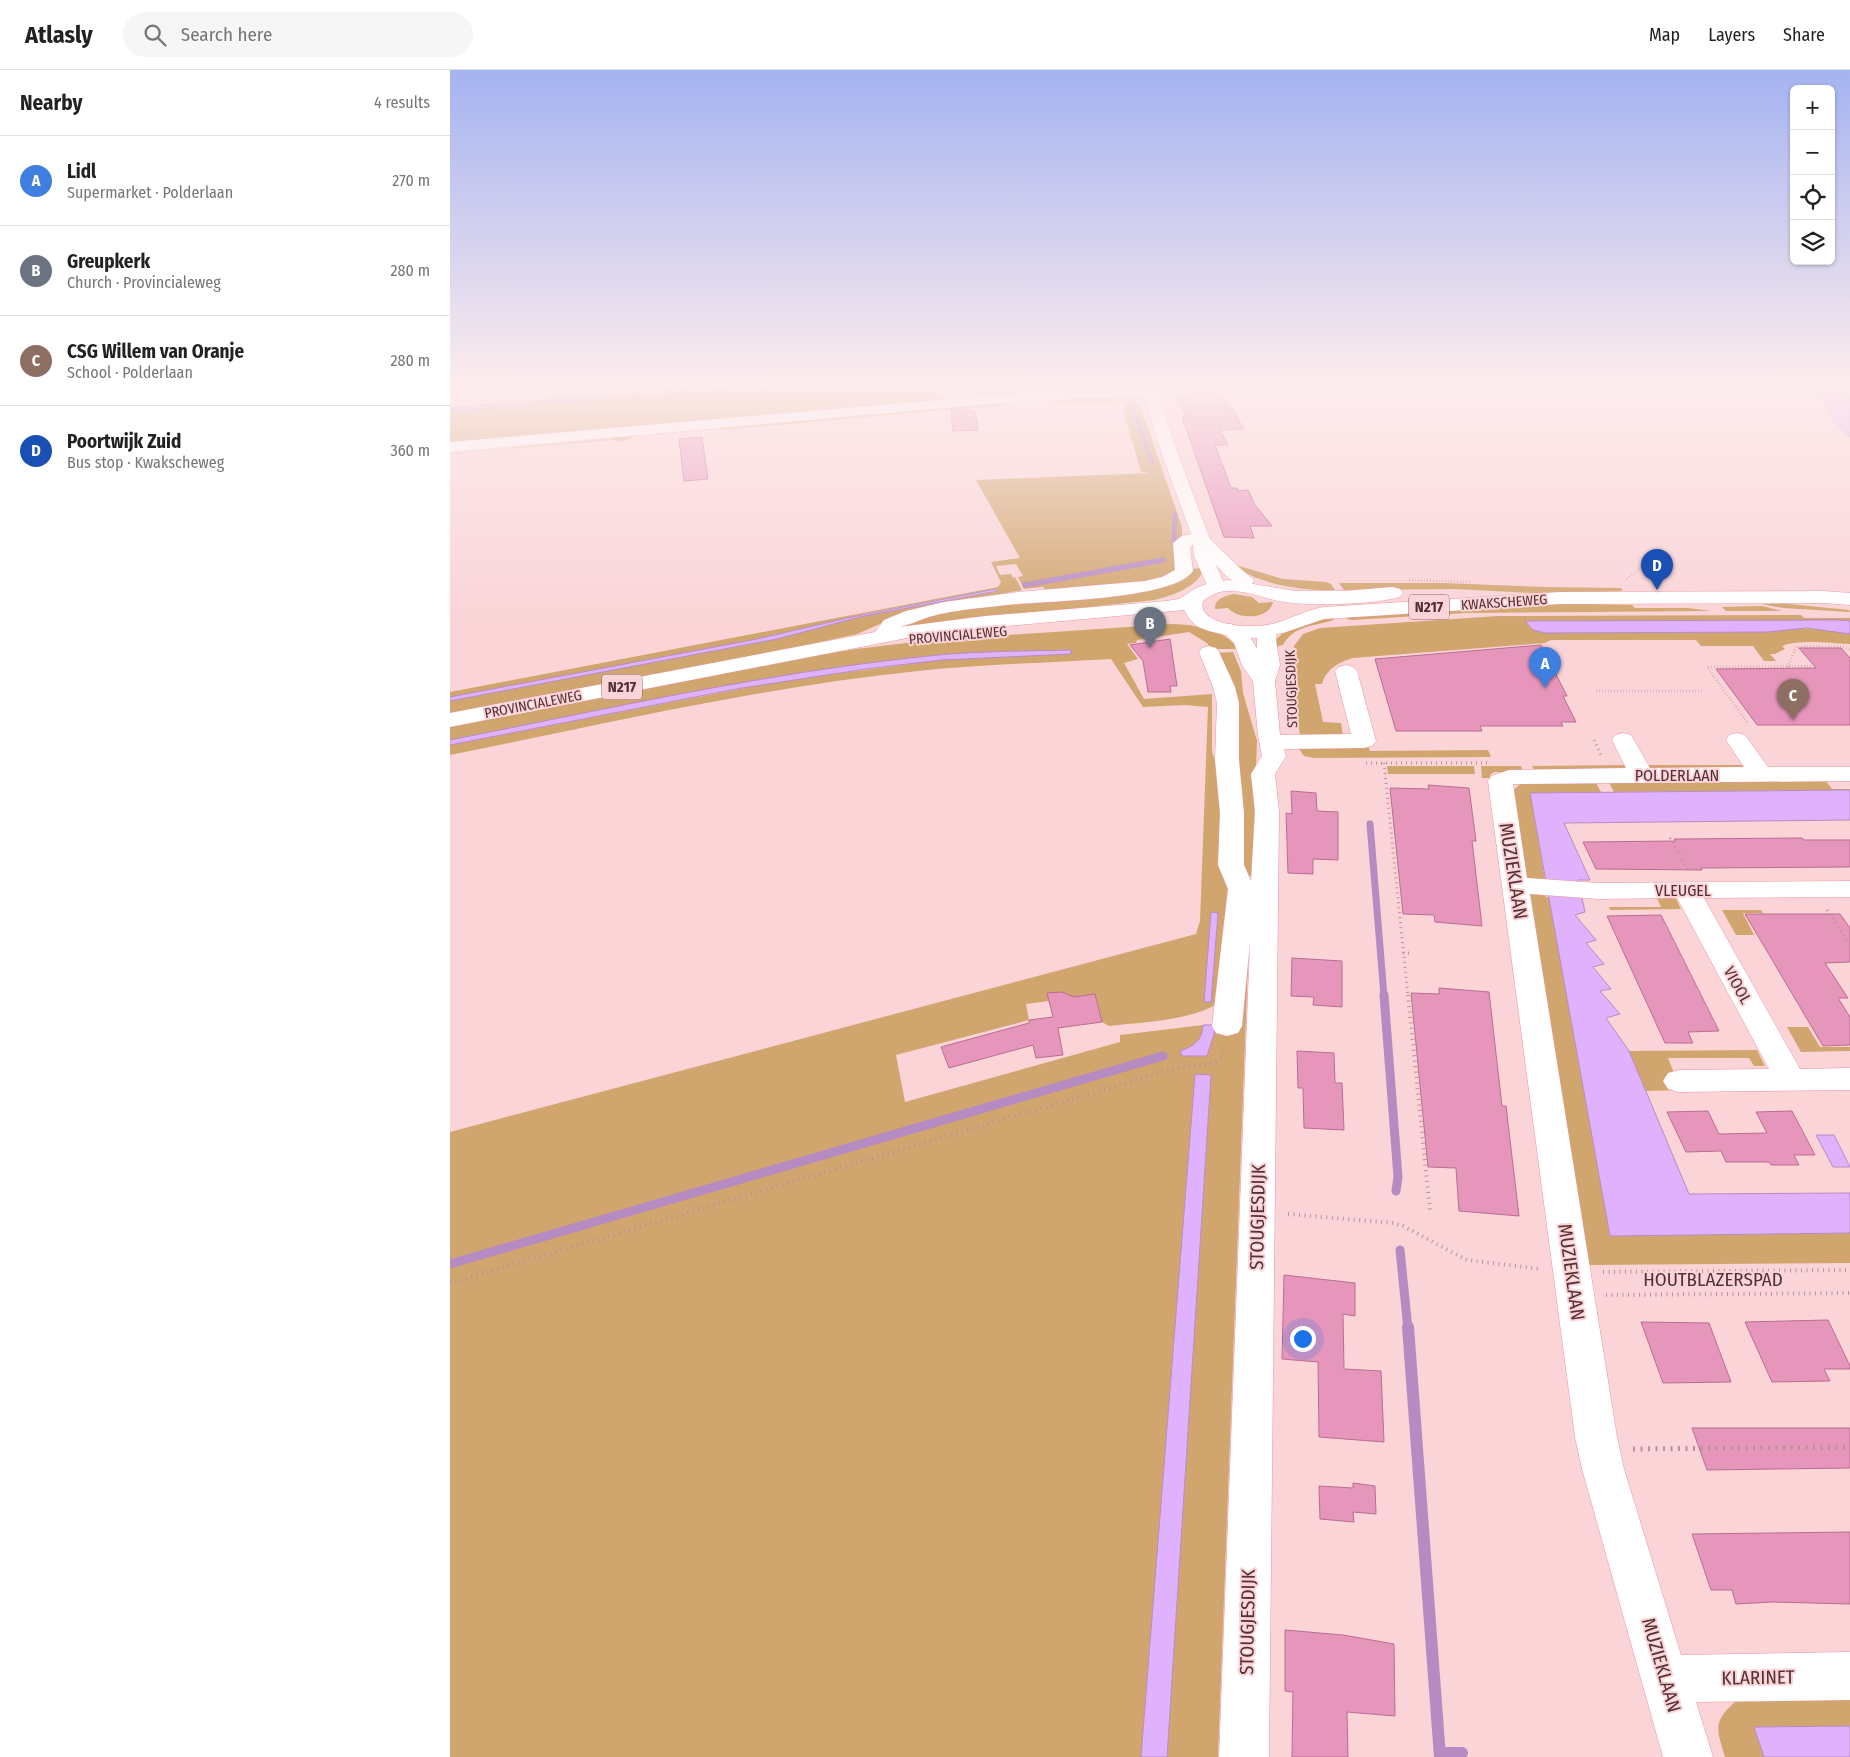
<!DOCTYPE html>
<html lang="en">
<head>
<meta charset="utf-8">
<style>
	:root { --surface:#fff; --page:#f6f6f6; --text:#222; --muted:#767676; --line:#e0e0e0; --accent:#1c6865 }
	body { margin:0; font-family:"Fira Sans Condensed",sans-serif; background:var(--page); color:var(--text) }
	.controls { position:absolute; right:15px; top:15px; display:grid; overflow:hidden; border-radius:8px; box-shadow:0 1px 4px #0004 }
	.controls button { width:45px; height:45px; display:grid; place-items:center; padding:0; border:0; border-bottom:1px solid var(--line); background:var(--surface); color:var(--text); font:25px sans-serif }
	.you { position:absolute; left:852px; top:1268px; width:18px; height:18px; margin:-12px; border:4px solid #fff; border-radius:50%; background:#1a73e8; box-shadow:0 0 0 8px #1a73e833 }
	.badge { display:grid; place-items:center; width:32px; height:32px; border-radius:50%; background:var(--accent); color:#fff; font-size:16px; font-weight:700 }
	.pin { position:absolute; translate:-50% -41px; filter:drop-shadow(0 1px 2px #0008) }
	.pin::after { content:''; position:absolute; top:26px; width:18px; height:15px; background:inherit; clip-path:polygon(0 0,100% 0,50% 100%) }
	.list { margin:0; padding:0; list-style:none }
	h2 { display:flex; justify-content:space-between; align-items:center; height:65px; margin:0; padding:0 20px; font-size:21px }
	h2 small { font-size:16px; font-weight:400; color:var(--muted) }
	.list li { display:grid; grid-template-columns:32px 1fr auto; gap:15px; align-items:center; box-sizing:border-box; height:90px; padding:0 20px; border-top:1px solid var(--line) }
	.list b { display:block; font-size:19px; white-space:nowrap }
	.list p { margin:0; font-size:16px; white-space:nowrap; color:var(--muted) }
	.list em { font-size:16px; font-style:normal; color:var(--muted) }
	.icon { flex:none; width:28px; height:28px; fill:none; stroke:currentColor; stroke-width:2; stroke-linecap:round; stroke-linejoin:round }
	.map { position:relative; flex:none; width:1400px; height:1687px; overflow:hidden }
	header { display:flex; align-items:center; gap:30px; box-sizing:border-box; height:70px; padding:0 25px; background:var(--surface); border-bottom:1px solid var(--line) }
	header strong { font-size:24px }
	nav { display:flex; gap:28px; margin-inline-start:auto; font-size:18px }
	.search { width:350px; height:45px; background:var(--page); display:flex; align-items:center; gap:12px; box-sizing:border-box; padding:0 18px; border-radius:28px; color:var(--muted); font-size:19px }
	main { display:flex }
	aside { flex:1; background:var(--surface) }
	.map>svg:first-child { display:block }
	.green { fill:#d1a56e; fill-rule:evenodd }
	.water { fill:#e0b2fe; stroke:#b68bc1 }
	.lines { fill:none; stroke-linecap:round; stroke-linejoin:round }
	.stream-far4 { stroke:#b68bc1; stroke-width:4.5 }
	.stream-far3 { stroke:#b68bc1; stroke-width:5.5 }
	.stream-far2 { stroke:#b68bc1; stroke-width:7 }
	.stream-far1 { stroke:#b68bc1; stroke-width:9 }
	.stream { stroke:#b68bc1; stroke-width:12 }
	.building { fill:#e796bb; stroke:#ba6d91 }
	.minor-casing { stroke:#ec949f; stroke-width:1 }
	.major-casing { stroke:#ec949f; stroke-width:1 }
	.path-far3 { stroke:#b99397; stroke-width:2.5; stroke-dasharray:0.5 2.5; stroke-linecap:butt }
	.path-far2 { stroke:#b99397; stroke-width:3; stroke-dasharray:1 4; stroke-linecap:butt }
	.path-far1 { stroke:#b99397; stroke-width:4; stroke-dasharray:1 4.5; stroke-linecap:butt }
	.path { stroke:#b99397; stroke-width:5; stroke-dasharray:2 5.5; stroke-linecap:butt }
	.minor { fill:#fff; fill-rule:evenodd }
	.major { fill:#fff; fill-rule:evenodd }
	.labels { text-anchor:middle; stroke-width:4; stroke-linejoin:round; paint-order:stroke }
	.far-street-label { font-size:14px; fill:#542f34; stroke:#fad4d7 }
	.shield { fill:#fad4d7; stroke:#866065; stroke-width:1 }
	.shield-label { font-size:15px; font-weight:bold; fill:#542f34 }
	.street-label { font-size:16px; fill:#542f34; stroke:#fad4d7 }
	.near-street-label { font-size:19px; fill:#542f34; stroke:#fad4d7 }
</style>
</head>
<body>
<header>
<strong>Atlasly</strong>
<div class="search"><svg class="icon" aria-label="search" viewBox="0 0 24 24"><circle cx="10" cy="10" r="6"/><path d="M15 15l6 6"/></svg>Search here</div>
<nav><a>Map</a><a>Layers</a><a>Share</a></nav>
</header>
<main>
<aside>
<h2>Nearby<small>4 results</small></h2>
<ul class="list">
<li><span class="badge" style="background:#3f7fe0">A</span><div><b>Lidl</b><p>Supermarket · Polderlaan</p></div><em>270 m</em></li>
<li><span class="badge" style="background:#6b7280">B</span><div><b>Greupkerk</b><p>Church · Provincialeweg</p></div><em>280 m</em></li>
<li><span class="badge" style="background:#8d6e63">C</span><div><b>CSG Willem van Oranje</b><p>School · Polderlaan</p></div><em>280 m</em></li>
<li><span class="badge" style="background:#1a4fb4">D</span><div><b>Poortwijk Zuid</b><p>Bus stop · Kwakscheweg</p></div><em>360 m</em></li>
</ul>
</aside>
<div class="map">
<svg width="1400" height="1687" viewBox="0 0 1400 1687">
	<rect width="100%" height="100%" fill="#fad4d7"/>
	<path class="green" d="M266,315H292L0,339V337Z
		M309,315H490L496,332L0,376V341Z
		M607,328C626,328 676,322 690,335L732,457V465L729,471L731,499L722,508L600,524L593,517L574,519L568,507L573,506L566,494L546,496L550,505L561,504L563,508L565,507L572,520L492,535L448,546L407,564L324,582L0,645V631L327,569L410,547L547,521L546,519L413,544L307,569L0,627V622L548,517L551,512L541,492L570,488L526,410L701,403L691,402L673,339L678,331L605,333L604,330Z
		M550,331L552,335L271,360L269,357Z
		M183,363V368L171,372L162,370L0,384L160,369L161,367Z
		M786,495L833,509L876,512L881,514L885,520C858,521 805,515 786,495Z
		M754,498C749,517 721,526 704,530L451,557L482,542L713,516C724,514 739,511 741,499Z
		M889,513H993L1094,517L1171,518L1173,520L1170,521L1102,524L1005,519L894,520Z
		M784,524L802,527L809,533L823,532C819,550 788,550 778,538L765,539C765,528 775,526 784,524Z
		M1092,533L1182,535L1185,538H1238L1261,541L1016,543L902,550L897,549L894,545Z
		M1329,533L1399,540L1400,542L1333,538L1311,534Z
		M1312,536L1332,541H1276L1272,537Z
		M1351,545L1354,548H1400V551H1075L1083,560L1095,563L1317,562C1345,558 1372,557 1400,564V574C1381,573 1349,569 1332,576L1335,579L1325,584H1320L1326,591H1314L1303,576H1251L1246,570H1101L1095,573L903,588C889,592 876,599 872,614H865L873,652L891,653L893,666L850,668L845,615L844,576L853,564L870,558L1048,546Z
		M884,546V550C865,556 844,555 833,575L823,577C829,555 865,551 884,546Z
		M723,554C747,555 773,559 789,579H761L757,573L739,562L687,570L686,573L677,574L688,589L674,593L694,629L762,624V682L765,690H773L772,801L776,815L785,828L767,934C738,951 693,952 659,956L652,952L645,924L616,928L615,923H602L599,931L576,934L579,950L446,985L455,1032L670,972V965L753,955C752,971 745,976 730,981L742,986H757L800,841L768,1687H717L761,1006L745,1004L691,1687H0V1062L746,864L750,851L758,637L734,635L693,637L661,589C597,593 532,594 468,601C311,617 155,654 0,685V675L331,611L551,582L488,585L297,613L0,670V656L337,590L406,579L481,570ZM761,843H768L761,932H754Z
		M783,582L791,601L793,623L807,671L802,806L794,805L764,583Z
		M918,676L920,681L1038,680L1041,687L864,688L854,686L849,679Z
		M1177,695L1174,701H1085L1082,696Z
		M1196,695H1293V697L1204,700Z
		M937,696H1024L1025,704H938Z
		M1031,696H1071L1073,702H1044L1040,705V708H1032Z
		M1375,710L1382,719H1400V720L1164,722L1158,711Z
		M1145,711L1151,722L1080,723L1095,809L1077,808L1063,721L1071,713Z
		M1082,823H1089L1099,828L1160,1166L1400,1163V1193L1136,1195L1079,825Z
		M1206,826L1226,829L1231,839L1160,840L1159,837H1211Z
		M1272,840H1311L1313,843H1293L1304,865H1286Z
		M1337,957H1358L1370,977H1400V981L1351,982Z
		M1307,980L1315,996H1304L1299,988H1218L1231,1020L1196,1021L1179,981Z
		M1400,1623V1656L1305,1657L1314,1687H1275C1267,1660 1262,1652 1285,1632L1282,1624Z"/>
	<path class="water" d="M292,315H308L0,341V339Z
		M1359,315H1386L1400,325V367L1382,349L1374,330Z
		M546,519L547,521L410,547L327,569L0,631V627L307,569L402,547Z
		M1388,550L1400,551V564L1357,558L1318,562L1095,563L1083,560L1075,551Z
		M621,580V584L491,590L416,599L286,619L0,675V670C162,638 324,601 488,585C532,581 577,581 621,580Z
		M1400,720V750L1114,753L1140,810H1128L1135,842L1125,845L1146,870L1136,873L1154,894L1143,897L1161,919L1150,921L1170,944L1156,948L1179,981L1239,1124L1400,1123V1163L1160,1166L1080,723Z
		M761,842L768,843L761,932H754Z
		M753,955H767L757,986H732L730,981C744,976 752,971 753,955Z
		M745,1004L761,1005L717,1687H691Z
		M1366,1065H1384L1400,1097H1383Z
		M1400,1656V1687H1314L1304,1657Z"/>
	<g class="lines">
		<path class="stream-far4" d="M682,336L702,392
			M491,338L550,334
			M724,470L725,444"/>
		<path class="stream-far3" d="M724,469L726,480
			M575,515L713,490"/>
		<path class="stream-far2" d="M920,754L934,926"/>
		<path class="stream-far1" d="M934,925L948,1107L946,1121
			M950,1180L958,1259
			M0,1194L713,986"/>
		<path class="stream" d="M958,1257L990,1687
			M990,1683H1012"/>
	</g>
	<path class="building" d="M767,318L775,332H778L794,359L770,360L778,375H765L781,418H787L788,421L798,420L805,435L822,456H800L804,468L774,467L732,347H736L728,329L741,328L736,319Z
		M501,340L525,341L528,360L503,361Z
		M252,367L258,409L234,411L229,369Z
		M720,569L727,616H720L721,622H698L693,591L680,575Z
		M1091,575L1117,626H1113L1126,652H1111L1113,656H1030L1032,661H946L925,589Z
		M1349,578H1391L1400,588V655H1307L1266,599L1366,598Z
		M978,715L1019,718L1026,771H1022L1032,856L985,852L984,845L953,844L940,718L979,719Z
		M841,721L866,723L867,741L888,742V790L863,789V804L838,803L836,743L842,744Z
		M1352,768L1354,770H1400V797L1251,798L1252,800L1146,799L1133,772L1226,771L1224,769Z
		M1295,844H1390L1400,858V892L1375,893L1398,928H1388L1400,947V975L1373,976Z
		M1211,845L1269,961L1238,962L1243,973H1215L1157,846Z
		M842,888L892,891V937L863,935L864,927L841,926Z
		M989,918L1039,922L1052,1036H1056L1069,1146L1009,1141L1006,1098L978,1097L961,923L989,924Z
		M612,922L624,927L645,924L652,952L608,958L613,985L586,988L583,975L499,998L491,977L579,953V950L603,947L597,923Z
		M847,981L884,983L885,1013H892L894,1060L854,1058L853,1018H848Z
		M1258,1041L1269,1064L1317,1063L1306,1042L1342,1041L1365,1085H1344L1349,1095H1321L1319,1092H1276L1271,1081L1236,1082L1217,1042Z
		M834,1205L905,1213V1246L893,1244L894,1299L931,1301L934,1372L869,1367L868,1292L832,1289Z
		M1378,1250L1400,1296V1299H1374L1380,1311L1322,1312L1295,1252Z
		M1191,1252L1259,1253L1281,1312L1213,1313Z
		M1242,1358H1400V1398L1257,1400Z
		M903,1413L925,1416L926,1444L903,1442L904,1452L870,1449L869,1416L903,1418Z
		M1400,1462V1534L1323,1532L1286,1534L1282,1520H1261L1242,1464Z
		M835,1560L893,1565L944,1574L945,1646L897,1642L898,1687H842L843,1622L835,1621Z"/>
	<g class="lines">
		<defs>
			<path id="minor" d="M691,315H705L729,387L760,469L791,499L804,510L802,514C786,518 776,506 766,495L773,511L771,515L764,517L757,515L744,486L743,475H742L740,478L743,501C723,530 594,531 556,535C526,539 492,540 463,553C459,554 453,556 449,558C438,566 442,575 425,570L422,566L434,550L456,541L494,532L568,522L695,511L712,507L725,500L723,473L732,466L741,464L713,387L694,325L549,333L0,382V372L549,325L692,317Z
				M781,554C794,557 802,568 807,579V561L810,557L817,555L824,557L827,561L826,570L830,595L825,611L830,665L901,664L885,601L889,597L896,595L903,597L907,601L926,671L922,676L914,678L834,679L836,686L825,704L829,742L819,1687H769L800,872L792,956L788,963L777,966L766,963L762,956L778,819L768,795L770,743L765,690L767,633L763,617L749,582L752,578L759,576L766,578L769,582L785,617L789,633V690L794,743V795L801,811L805,742L801,704L812,686L808,666L803,611L792,595L784,573L771,560L774,556Z
				M1173,663L1181,665L1200,698L1294,697L1276,670L1279,665L1287,663L1295,665L1318,697H1400V711L1063,714L1077,808L1149,813L1400,811V827L1254,828L1350,999L1400,998V1020L1229,1022L1218,1019L1213,1011L1218,1003L1229,1000L1319,999L1227,828L1149,829L1080,824L1167,1367L1174,1399L1231,1585L1400,1582V1630L1246,1632L1263,1687H1213L1132,1399L1125,1367L1038,711L1041,706L1059,700L1176,698L1162,670L1165,665Z"/>
			<path id="major" d="M778,510L846,521H894L943,517L950,519L953,523L950,527C919,535 866,536 834,532C815,529 797,520 777,521C769,521 760,525 753,531C751,538 754,543 760,547C777,558 807,558 826,553C842,548 857,540 874,537L1110,522L1374,521L1400,523V535L1374,533L1110,534L874,549L833,563L805,568L779,566L759,561L748,557L740,550L734,540L535,558L457,568L0,657V643L457,556L535,546L716,531L729,529L746,518L759,513Z"/>
		</defs>
		<use href="#minor" class="minor-casing"/>
		<use href="#major" class="major-casing"/>
		<path class="path-far3" d="M1177,509L1204,487
			M959,510L1020,512
			M1338,597L1346,577H1394L1400,580
			M1146,621H1254
			M1297,652L1257,597L1361,596"/>
		<path class="path-far2" d="M1144,670L1151,685
			M916,693H1037
			M934,693L958,926
			M1220,768L1238,800
			M1377,840L1400,875
			M953,883H963"/>
		<path class="path-far1" d="M958,925L980,1141
			M838,1144L943,1153L953,1156L1017,1190L1090,1199
			M1153,1202L1400,1200
			M0,1213L727,998L763,993L773,987L774,979
			M1156,1225L1400,1223"/>
		<path class="path" d="M1183,1379L1400,1377"/>
		<use href="#minor" class="minor"/>
		<use href="#major" class="major"/>
	</g>
	<linearGradient id="sky" x2="0" y2="1"><stop stop-color="#a5b3f1"/><stop offset="0.57" stop-color="#fdeced"/><stop offset="1" stop-color="#fdeced" stop-opacity="0"/></linearGradient>
	<rect width="1400" height="552" fill="url(#sky)"/>
	<g class="labels">
		<g class="far-street-label">
			<text transform="translate(1054 532) rotate(-4)" y="5">KWAKSCHEWEG</text>
			<text transform="translate(508 565) rotate(-5)" y="5">PROVINCIALEWEG</text>
			<text transform="translate(841 619) rotate(-92)" y="5">STOUGJESDIJK</text>
			<text transform="translate(83 634) rotate(-11)" y="5">PROVINCIALEWEG</text>
		</g>
		<g class="shield">
			<rect x="959" y="524.5" width="40" height="25" rx="4"/>
			<rect x="152" y="604.5" width="40" height="25" rx="4"/>
		</g>
		<g class="shield-label">
			<text x="979" y="542">N217</text>
			<text x="172" y="622">N217</text>
		</g>
		<g class="street-label">
			<text x="1227" y="711">POLDERLAAN</text>
			<text x="1233" y="826">VLEUGEL</text>
			<text transform="translate(1288 915) rotate(61)" y="6">VIOOL</text>
		</g>
		<g class="near-street-label">
			<text transform="translate(1064 801) rotate(81)" y="7">MUZIEKLAAN</text>
			<text transform="translate(807 1147) rotate(-89)" y="7">STOUGJESDIJK</text>
			<text transform="translate(1122 1202) rotate(82)" y="7">MUZIEKLAAN</text>
			<text x="1263" y="1216">HOUTBLAZERSPAD</text>
			<text transform="translate(797 1552) rotate(-89)" y="7">STOUGJESDIJK</text>
			<text transform="translate(1212 1595) rotate(74)" y="7">MUZIEKLAAN</text>
			<text transform="translate(1308 1607) rotate(-1)" y="7">KLARINET</text>
		</g>
	</g>
</svg>
<div class="controls">
<button>+</button>
<button>−</button>
<button><svg class="icon" aria-label="locate" viewBox="0 0 24 24"><circle cx="12" cy="12" r="6"/><path d="M12 2v4M12 18v4M2 12h4M18 12h4"/></svg></button>
<button><svg class="icon" aria-label="layers" viewBox="0 0 24 24"><path d="M12 4l9 5-9 5-9-5zM3 14l9 5 9-5"/></svg></button>
</div>
<div class="you"></div>
<div class="pin badge" style="left:1095px;top:618px;background:#3f7fe0">A</div>
<div class="pin badge" style="left:700px;top:578px;background:#6b7280">B</div>
<div class="pin badge" style="left:1343px;top:650px;background:#8d6e63">C</div>
<div class="pin badge" style="left:1207px;top:520px;background:#1a4fb4">D</div>
</div>
</main>
</body>
</html>
